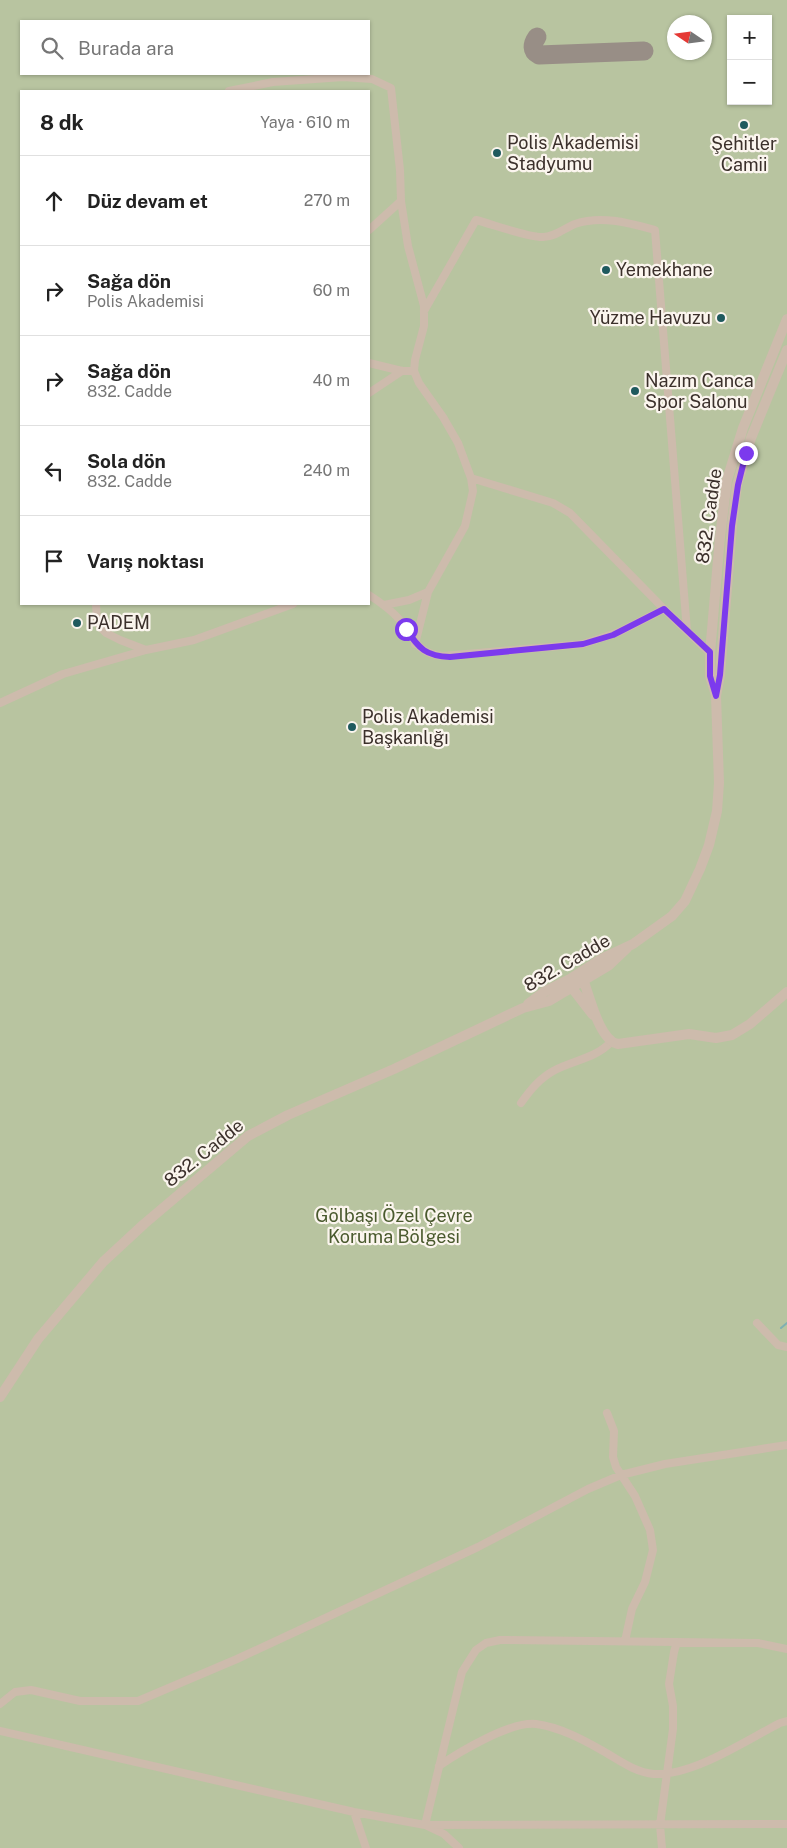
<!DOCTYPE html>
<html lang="tr">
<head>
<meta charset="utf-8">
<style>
	:root { --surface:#fff; --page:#f2f2f2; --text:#222; --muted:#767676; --line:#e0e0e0 }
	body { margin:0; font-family:"Public Sans",sans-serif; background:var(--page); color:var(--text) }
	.controls { position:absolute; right:15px; top:15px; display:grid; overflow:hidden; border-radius:0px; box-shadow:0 1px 4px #0004 }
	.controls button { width:45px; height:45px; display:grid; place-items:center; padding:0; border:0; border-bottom:1px solid var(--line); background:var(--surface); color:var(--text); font:25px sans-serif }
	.compass { position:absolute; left:667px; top:15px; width:45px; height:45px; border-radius:50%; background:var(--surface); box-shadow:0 1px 4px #0004; rotate:283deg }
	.stop { position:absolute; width:15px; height:15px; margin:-11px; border:4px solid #7c3aed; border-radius:50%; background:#fff }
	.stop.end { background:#7c3aed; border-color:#fff; box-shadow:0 1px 5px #0008 }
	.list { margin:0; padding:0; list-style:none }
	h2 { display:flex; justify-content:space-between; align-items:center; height:65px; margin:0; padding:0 20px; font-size:21px }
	h2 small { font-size:16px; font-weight:400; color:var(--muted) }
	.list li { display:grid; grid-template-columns:32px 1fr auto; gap:15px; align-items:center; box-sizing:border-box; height:90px; padding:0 20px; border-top:1px solid var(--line) }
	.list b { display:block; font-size:19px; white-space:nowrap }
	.list p { margin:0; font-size:16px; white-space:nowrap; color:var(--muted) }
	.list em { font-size:16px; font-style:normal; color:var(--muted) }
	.icon { flex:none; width:28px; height:28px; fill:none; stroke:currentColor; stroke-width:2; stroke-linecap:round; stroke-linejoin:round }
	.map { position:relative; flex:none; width:787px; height:1848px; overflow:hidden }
	.search { position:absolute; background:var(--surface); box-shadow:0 1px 4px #0004; left:20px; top:20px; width:350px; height:55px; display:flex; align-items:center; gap:12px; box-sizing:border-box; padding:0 18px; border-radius:0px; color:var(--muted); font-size:19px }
	.panel { position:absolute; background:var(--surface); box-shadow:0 1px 4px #0004; left:20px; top:90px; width:350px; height:515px; border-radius:0px }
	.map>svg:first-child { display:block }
	.green { fill:#b8c4a0; fill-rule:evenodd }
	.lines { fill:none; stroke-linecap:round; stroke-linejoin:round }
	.stream { stroke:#7fb0b2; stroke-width:2 }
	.taxiway { stroke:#988e86; stroke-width:19 }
	.minor { stroke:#cdbbac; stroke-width:8 }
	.tertiary { stroke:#cdbbac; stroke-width:10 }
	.route { stroke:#7c3aed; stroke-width:6 }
	.poi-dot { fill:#1f5a5e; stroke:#fbf5ee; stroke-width:2 }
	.labels { text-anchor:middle; stroke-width:4.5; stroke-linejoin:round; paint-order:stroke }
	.poi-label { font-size:18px; fill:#3b302b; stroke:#fbf5ee; text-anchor:start }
	.street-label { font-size:18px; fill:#3b302b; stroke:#fbf5ee }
	.park-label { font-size:18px; fill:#4a5a2e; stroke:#fbf5ee }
</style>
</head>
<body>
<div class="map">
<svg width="787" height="1848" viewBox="0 0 787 1848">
	<rect width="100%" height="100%" fill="#f4ebe1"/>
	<path class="green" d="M0,0H787V1848H0ZM731,19H768V101H731ZM21,21H369V74H21ZM674,22H704V52H674ZM21,91H369V604H21Z"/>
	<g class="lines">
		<path class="stream" d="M781,1328L787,1323"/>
		<path class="taxiway" d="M537,37C532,44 531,51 539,55L644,51"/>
		<path class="minor" d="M229,91L273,82L343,77L372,79L391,88L400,170L401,201L369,230
			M401,201L408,246L424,306V326L415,360L414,371L419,383L443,417L458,443L471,478L473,491L465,526L428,592L415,644
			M424,311L476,220C492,224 529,238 543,237C555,237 565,228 575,224C602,215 629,223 655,230L687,631
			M369,363L402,371H414
			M369,393L402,371
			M471,478L553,503L570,513L664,609L710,653
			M369,595C380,602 391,610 400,620C415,638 416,654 443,656L583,644L619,632L664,609
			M96,604L97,621L100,627L106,633L120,640L146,650L194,640L293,604
			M384,605L409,600L428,592
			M0,703L63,674L146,650
			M521,1103C531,1089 540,1078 555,1070C574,1060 596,1058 611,1042
			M757,1323L778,1345L787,1347
			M607,1413L614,1431L613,1457L616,1467L635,1496L650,1530L653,1550L645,1582L632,1609L625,1641
			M0,1704L15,1692L31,1690L80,1701H138L237,1659L478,1547L588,1489L621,1475L665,1464L787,1445
			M0,1731L354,1812L425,1825L787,1824
			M439,1766C459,1752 511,1721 536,1724C559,1727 582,1739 603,1751C619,1760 634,1772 654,1774C693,1776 745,1741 780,1723L787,1721
			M354,1812L366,1848
			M459,1848L444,1834L425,1825L462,1672L476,1650L486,1643L500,1640L758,1643L787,1649
			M662,1848L660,1825L673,1729V1706L669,1684L674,1652L677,1642"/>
		<path class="tertiary" d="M716,695L710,676V653L720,537L727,480L743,428L787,319
			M580,977L584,982C590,998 600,1041 618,1044L689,1034L716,1038L732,1035L750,1024L787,992
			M571,982L572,988L593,1015
			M528,1004L544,992L570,979L603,958L633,944L672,916L685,901L700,869L709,845L717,811L719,783L716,696L720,675L732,526L737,485L751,438L787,350
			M0,1397L38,1339L103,1262L144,1224L248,1136L288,1115L394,1069L523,1008L549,1001L608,966L627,948"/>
	</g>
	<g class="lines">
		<path class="route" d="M406,629C419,649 426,656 450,657L583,644L613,635L664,609L710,652V676L716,696L720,675L732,526L738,485L746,453"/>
	</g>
	<g class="poi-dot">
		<circle cx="744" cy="125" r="5"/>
		<circle cx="497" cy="153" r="5"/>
		<circle cx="606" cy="270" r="5"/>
		<circle cx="721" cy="318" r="5"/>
		<circle cx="635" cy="391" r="5"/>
		<circle cx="77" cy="623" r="5"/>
		<circle cx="352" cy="727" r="5"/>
	</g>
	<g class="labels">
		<g class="poi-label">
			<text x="507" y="149">Polis Akademisi<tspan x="507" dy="21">Stadyumu</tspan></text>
			<text x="744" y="150" text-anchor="middle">Şehitler<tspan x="744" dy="21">Camii</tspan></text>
			<text x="616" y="276">Yemekhane</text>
			<text x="711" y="324" text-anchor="end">Yüzme Havuzu</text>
			<text x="645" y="387">Nazım Canca<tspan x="645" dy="21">Spor Salonu</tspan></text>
			<text x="87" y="629">PADEM</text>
			<text x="362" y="723">Polis Akademisi<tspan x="362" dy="21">Başkanlığı</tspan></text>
		</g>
		<g class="street-label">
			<text transform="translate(709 516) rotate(-82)" y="6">832. Cadde</text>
			<text transform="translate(567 963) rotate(-30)" y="6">832. Cadde</text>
			<text transform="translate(204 1153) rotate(-39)" y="6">832. Cadde</text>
		</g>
		<g class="park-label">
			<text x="394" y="1222">Gölbaşı Özel Çevre<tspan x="394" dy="21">Koruma Bölgesi</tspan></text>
		</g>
	</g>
</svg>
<div class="controls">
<button>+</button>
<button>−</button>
</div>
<svg class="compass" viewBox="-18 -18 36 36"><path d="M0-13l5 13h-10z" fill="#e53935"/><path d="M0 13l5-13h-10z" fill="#767676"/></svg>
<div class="stop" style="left:406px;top:629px"></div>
<div class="stop end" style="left:746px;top:453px"></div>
<div class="search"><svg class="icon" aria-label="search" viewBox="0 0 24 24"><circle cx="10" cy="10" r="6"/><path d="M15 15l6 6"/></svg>Burada ara</div>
<section class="panel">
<h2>8 dk<small>Yaya · 610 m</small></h2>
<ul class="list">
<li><svg class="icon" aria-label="ahead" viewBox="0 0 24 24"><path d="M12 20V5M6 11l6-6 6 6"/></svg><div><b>Düz devam et</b></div><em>270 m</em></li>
<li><svg class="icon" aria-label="right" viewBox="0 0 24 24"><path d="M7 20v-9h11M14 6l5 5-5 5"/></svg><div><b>Sağa dön</b><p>Polis Akademisi</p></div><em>60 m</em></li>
<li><svg class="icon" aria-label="right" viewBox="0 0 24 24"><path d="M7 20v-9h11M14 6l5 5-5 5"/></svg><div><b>Sağa dön</b><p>832. Cadde</p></div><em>40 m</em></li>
<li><svg class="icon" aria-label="left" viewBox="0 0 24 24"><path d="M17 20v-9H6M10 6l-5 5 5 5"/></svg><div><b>Sola dön</b><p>832. Cadde</p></div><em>240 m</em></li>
<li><svg class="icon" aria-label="arrive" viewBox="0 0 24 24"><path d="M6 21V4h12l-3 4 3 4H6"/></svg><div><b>Varış noktası</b></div></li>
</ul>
</section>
</div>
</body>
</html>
